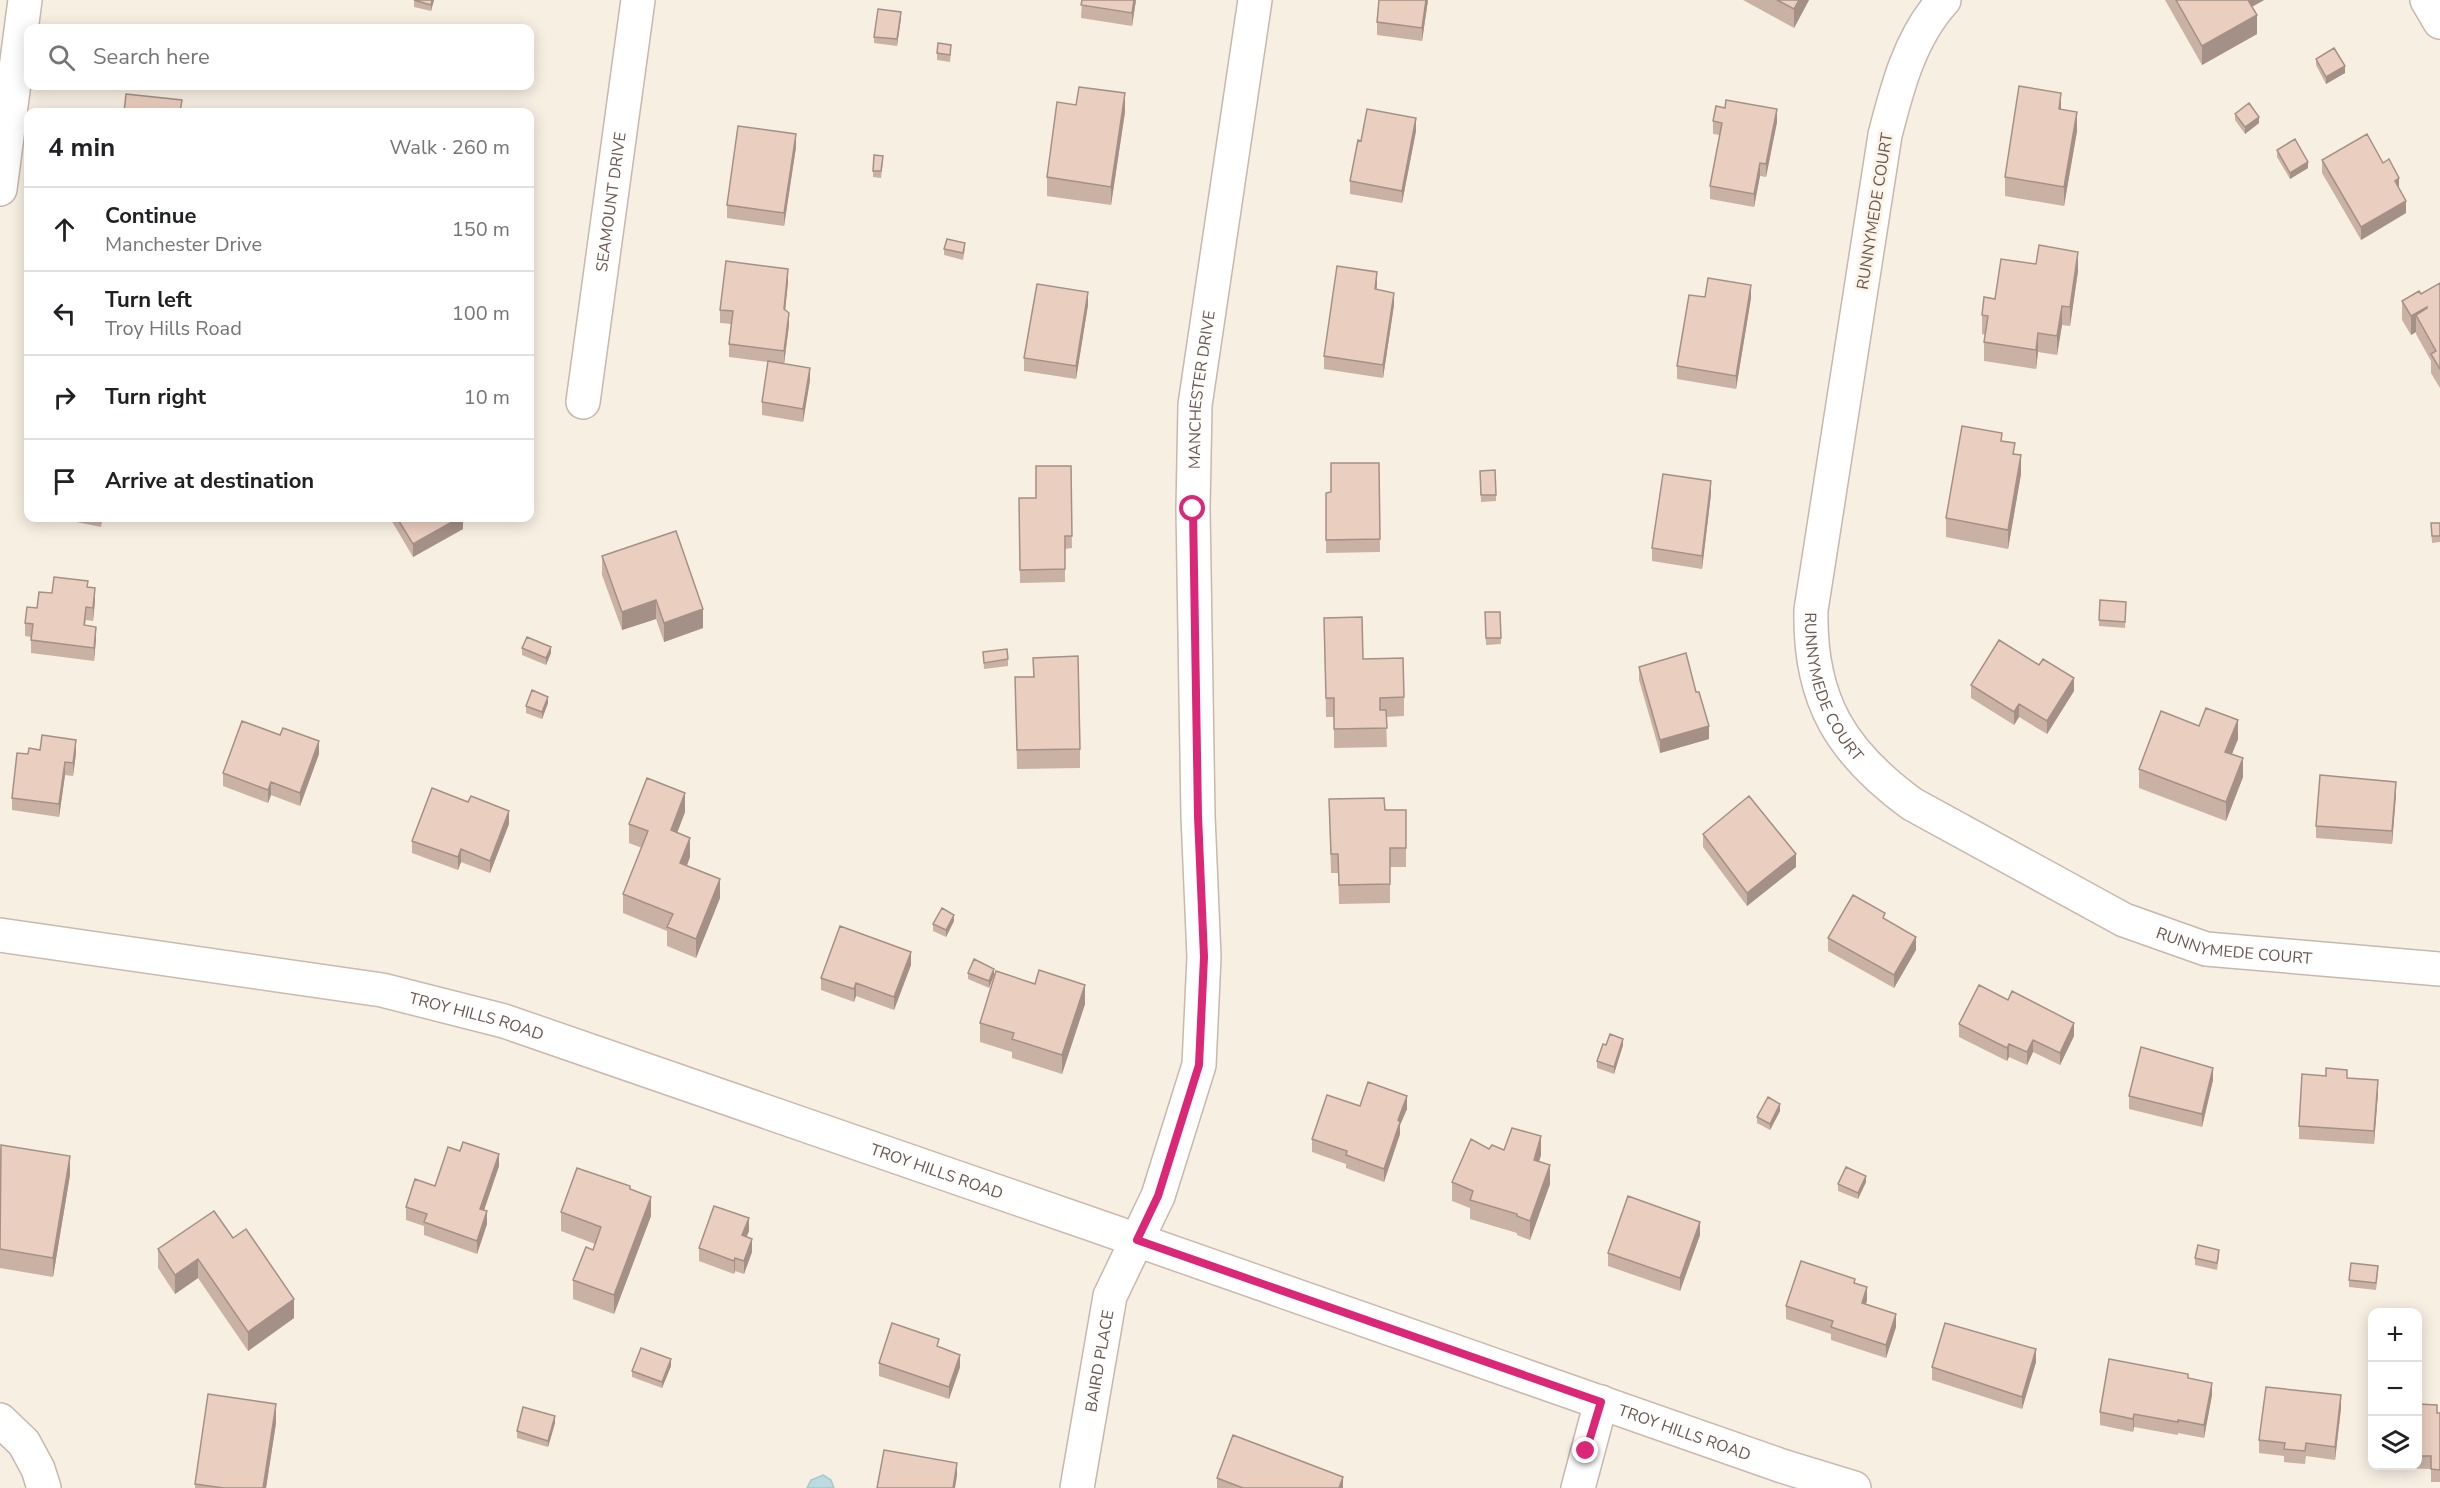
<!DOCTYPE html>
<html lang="en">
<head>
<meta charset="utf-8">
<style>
	:root { --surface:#fff; --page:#f2f2f2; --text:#202124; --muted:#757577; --line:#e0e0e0 }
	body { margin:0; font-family:"Nunito Sans",sans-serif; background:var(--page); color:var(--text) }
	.controls { position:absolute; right:18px; bottom:18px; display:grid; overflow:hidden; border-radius:12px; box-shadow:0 3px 15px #0003 }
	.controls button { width:54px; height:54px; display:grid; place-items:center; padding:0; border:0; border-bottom:2px solid var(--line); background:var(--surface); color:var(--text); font:30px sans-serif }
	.stop { position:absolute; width:18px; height:18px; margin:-14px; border:4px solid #db2777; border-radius:50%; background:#fff }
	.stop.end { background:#db2777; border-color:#fff; box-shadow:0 2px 6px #0008 }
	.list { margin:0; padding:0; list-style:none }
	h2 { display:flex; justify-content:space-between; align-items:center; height:78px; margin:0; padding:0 24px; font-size:26px }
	h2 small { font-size:20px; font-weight:400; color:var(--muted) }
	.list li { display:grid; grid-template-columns:39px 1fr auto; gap:18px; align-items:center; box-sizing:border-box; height:84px; padding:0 24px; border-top:2px solid var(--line) }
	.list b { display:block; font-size:22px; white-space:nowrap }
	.list p { margin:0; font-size:20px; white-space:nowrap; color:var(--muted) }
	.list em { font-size:20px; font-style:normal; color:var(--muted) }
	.icon { flex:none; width:33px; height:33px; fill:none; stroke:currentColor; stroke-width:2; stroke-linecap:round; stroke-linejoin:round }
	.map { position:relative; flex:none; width:2440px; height:1488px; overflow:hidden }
	.search { position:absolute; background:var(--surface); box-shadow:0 3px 15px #0003; left:24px; top:24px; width:510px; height:66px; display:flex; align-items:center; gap:15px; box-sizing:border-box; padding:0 21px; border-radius:12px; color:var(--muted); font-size:22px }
	.panel { position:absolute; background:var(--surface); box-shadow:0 3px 15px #0003; left:24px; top:108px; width:510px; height:414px; border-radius:12px }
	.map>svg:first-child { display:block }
	.water { fill:#bbdbdf; stroke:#a3cacf; stroke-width:1.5 }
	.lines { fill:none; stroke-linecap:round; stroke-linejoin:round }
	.street-casing { stroke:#c7b7ac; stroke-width:36 }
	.secondary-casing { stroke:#ccb9ac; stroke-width:36 }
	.street { stroke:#fff; stroke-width:33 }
	.secondary { stroke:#fff; stroke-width:33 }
	.wall { fill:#c9b1a4 }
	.shaded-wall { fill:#a49086 }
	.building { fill:#eacebf; stroke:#a49086; stroke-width:1.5 }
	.route { stroke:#db2777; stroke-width:8 }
	.labels { text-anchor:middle; stroke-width:6; stroke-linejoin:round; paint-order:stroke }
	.street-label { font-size:16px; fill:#6d574d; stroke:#fcf4e9 }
</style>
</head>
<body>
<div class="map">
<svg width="2440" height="1488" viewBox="0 0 2440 1488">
	<rect width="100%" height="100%" fill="#f8efe3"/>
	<path class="water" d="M823,1475L831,1480L834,1488H807L811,1480Z"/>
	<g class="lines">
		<defs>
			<g id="street">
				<path id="s1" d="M1944,0C1910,37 1897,88 1885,135L1811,610C1809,700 1841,752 1912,804L2124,920L2206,949L2440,969"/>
				<path d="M2427,0L2440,22"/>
				<path d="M0,189L25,0"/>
				<path id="s2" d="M583,402L638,0"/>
				<path d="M0,1420L24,1443L38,1469L44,1488"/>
				<path id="s3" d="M1077,1488L1110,1296L1158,1196L1199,1065L1204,957L1198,816L1193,509L1195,405L1255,0"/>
				<path d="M1578,1488L1601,1402"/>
			</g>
			<g id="secondary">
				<path id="s4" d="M0,935L382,990L504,1021L1094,1225L1782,1466L1854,1488"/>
			</g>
		</defs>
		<use href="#street" class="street-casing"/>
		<use href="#secondary" class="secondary-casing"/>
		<use href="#street" class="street"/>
		<use href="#secondary" class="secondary"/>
	</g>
	<path class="wall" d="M414,0H434L431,11L414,7Z
		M1082,0H1136L1132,26L1081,18Z
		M1428,0L1422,41L1377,35V22Z
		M1743,0H1809L1794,28Z
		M2165,0H2264L2252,7L2257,34L2202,65Z
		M901,18L897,46L874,43V37Z
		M951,52L950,62L937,60V53Z
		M2316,59L2345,73L2326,84L2316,65Z
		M2061,110L2077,131L2064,206L2005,196V177Z
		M1125,112L1111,205L1047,196V177Z
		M2235,114L2259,123L2245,134L2235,120Z
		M1713,121L1777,122L1766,177L1760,176L1754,207L1710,199V186L1720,135L1713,134Z
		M1416,131L1402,203L1350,194V181L1361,141Z
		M796,147L784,226L727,218V205Z
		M2277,150L2308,168L2290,179L2277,157Z
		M2322,160L2399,189L2406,213L2361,240L2322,173Z
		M883,162L881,178L873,177V171Z
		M944,249H965L963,260L944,255Z
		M2078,271L2070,326L2062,325L2057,355L2038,352L2036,369L1984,361V342L1985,335L1982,334V315L1995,299Z
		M788,282L785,310L789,325L784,364L810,380L803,422L762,415V402L768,362L729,357V344L731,324L720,323V310Z
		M2440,283V388L2431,373V361L2416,334V332L2411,335L2402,320V301L2421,294Z
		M1377,285L1376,290L1394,305L1383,378L1324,369V356Z
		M1751,298L1736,389L1677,379V366Z
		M1088,305L1076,379L1024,371V358Z
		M2002,441L2015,454L2021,474L2008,549L1946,537V518Z
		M1379,463L1380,552L1326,553V493L1331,492Z
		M1071,466L1072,548L1065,549V582L1020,583L1019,498H1036Z
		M1480,471L1496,495V501L1481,502Z
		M1711,494L1702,569L1652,561V548Z
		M76,518H103L101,527L76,522Z
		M390,518H463V529L413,557Z
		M2431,523H2440V542L2432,543Z
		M602,556L703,628L664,642L656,619L622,630L602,575Z
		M88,587L95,601L93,621L86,620L85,625L96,639L94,661L31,653V637L25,636V623L37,608L52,593Z
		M2126,609L2125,628L2099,626V620Z
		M1485,612H1500L1501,644L1486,645Z
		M1324,618L1363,659L1404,697V716L1386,717L1387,747L1334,748V717H1326Z
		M522,648L551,653L546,665L522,655Z
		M983,652L1008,659V666L984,669Z
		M1033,658L1080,749V768L1017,769L1015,677H1033Z
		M1639,667L1696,692L1709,739L1660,753L1639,680Z
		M1971,685L2074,691L2047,734L2019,717L2014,725L1971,698Z
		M548,703L542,719L526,713V706Z
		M2199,726L2238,739L2232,754L2243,777L2226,821L2139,788V769Z
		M76,753L73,776L65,775L59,817L12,810V798L28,754Z
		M319,754L300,806L271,795L268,803L223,786V773Z
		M2396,795L2392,844L2316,838V826Z
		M1329,799L1385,810H1406V867H1390V903L1339,904L1338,873H1331Z
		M685,812L677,833L690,857L687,866L720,898L696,958L667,946V931L623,913V894L642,848L629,843V824Z
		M509,824L490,873L461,862L458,870L412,853V841Z
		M1703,834L1796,867L1747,906L1703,847Z
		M1885,919L1916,950L1894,988L1828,951V938Z
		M954,921L946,937L933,931V924Z
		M911,965L894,1010L856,996L854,1002L821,990V978Z
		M968,973L994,975L989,988L968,979Z
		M1085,1004L1062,1074L1012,1058V1052L980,1042V1023Z
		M1959,1024L2074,1036L2060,1065L2033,1052L2027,1065L2009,1057L2007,1061L1959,1037Z
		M1606,1045H1623L1614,1074L1597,1068V1061Z
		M2347,1078L2378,1093L2374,1144L2299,1139V1126Z
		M2213,1080L2202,1127L2129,1109V1096Z
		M1360,1106L1407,1109L1400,1125V1134L1384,1182L1346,1168V1164L1312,1152V1139Z
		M1780,1111L1770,1130L1757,1123V1117Z
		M0,1149L70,1175L53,1277L0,1268Z
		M1489,1149L1504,1150L1541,1155L1539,1161L1550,1184L1530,1240L1517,1235V1233L1470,1219V1208L1452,1201V1182Z
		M499,1166L484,1210L487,1224L477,1254L424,1235V1226L406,1220V1207L435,1186Z
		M1866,1182L1858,1199L1838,1191V1184Z
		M630,1189L651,1216L614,1314L573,1299V1280L593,1250L595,1244L561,1231V1212Z
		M749,1231L746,1237L752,1252L744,1274L735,1271L734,1274L699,1261V1248Z
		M1700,1235L1680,1291L1608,1266V1253Z
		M233,1238L294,1318L248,1351L198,1278L175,1294L158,1268V1249Z
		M2219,1256L2217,1270L2195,1265V1258Z
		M2378,1273L2376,1290L2349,1287V1280Z
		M1855,1284L1867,1300L1866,1304L1896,1327L1886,1358L1831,1340V1334L1786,1319V1306Z
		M939,1347L960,1367L949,1399L879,1376V1363Z
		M2036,1362L2022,1409L1932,1380V1367Z
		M671,1366L662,1388L632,1377V1371Z
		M2188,1378L2212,1395L2204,1438L2178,1433V1435L2134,1427L2133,1432L2100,1425V1412Z
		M2418,1404L2437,1413H2440V1482H2431V1469L2401,1468V1466H2418Z
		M2341,1408L2335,1460L2306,1456L2305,1464L2284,1462V1456L2259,1453V1440Z
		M276,1423L266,1488H195V1484Z
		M555,1423L548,1447L517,1438V1431Z
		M1217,1478L1343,1488H1217Z"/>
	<path class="shaded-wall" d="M432,0H434L431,11V5Z
		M1134,0H1136L1132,26V13Z
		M1426,0H1428L1422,41V28Z
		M1799,0H1809L1794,28V9Z
		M2244,0H2264L2244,11Z
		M901,12V18L897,46V39Z
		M2257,15V34L2202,65V46Z
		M2345,66V73L2326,84V77Z
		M1125,93V112L1111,205V187Z
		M2061,93V112L2059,109Z
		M1777,109V122L1766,177V164Z
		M2077,112V131L2064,206V187Z
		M2259,117V123L2245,134V127Z
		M1416,118V131L1402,203V191Z
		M796,134V147L784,226V213Z
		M2308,162V168L2290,179V173Z
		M1760,163V176L1754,207V194Z
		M2399,178V191L2395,181Z
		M2406,201V213L2361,240V227Z
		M2078,252V271L2070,326V307Z
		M788,269V282L784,322V309Z
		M1377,272V285L1375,302V289Z
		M1751,285V298L1736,389V376Z
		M1088,292V305L1076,379V366Z
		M1394,293V305L1383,378V365Z
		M2062,306V325L2057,355V336Z
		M2427,307V326L2416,315V332L2411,335V316Z
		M789,313V325L784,364V351Z
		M2038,333V352L2036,369V350Z
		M810,368V380L803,422V409Z
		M2021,455V474L2008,549V530Z
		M1711,481V494L1702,569V556Z
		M459,518H463V529L413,557V544Z
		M95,588V601L93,621V608Z
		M656,600V619L622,630V612Z
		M703,609V628L664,642V623Z
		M96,627V639L94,661V648Z
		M551,647V653L546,665V658Z
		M2074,678V691L2047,734V721Z
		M548,697V703L542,719V712Z
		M2019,704V717L2014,725V712Z
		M2238,720V739L2225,771V752Z
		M1709,726V739L1660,753V740Z
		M76,740V753L73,776V763Z
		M319,741V754L300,806V793Z
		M2243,758V777L2226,821V802Z
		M65,762V775L59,817V804Z
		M271,782V795L268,803V790Z
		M2396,782V795L2392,844V831Z
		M685,793V812L671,849V830Z
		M509,811V824L490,873V861Z
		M690,838V857L680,882V863Z
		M461,849V862L458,870V857Z
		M1796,854V867L1747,906V893Z
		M720,879V898L696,958V939Z
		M954,915V921L946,937V930Z
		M1916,937V950L1894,988V975Z
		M911,952V965L894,1010V997Z
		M994,969V975L989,988V981Z
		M856,983V996L854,1002V989Z
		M1085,985V1004L1062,1074V1055Z
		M2074,1023V1036L2060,1065V1053Z
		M1623,1039V1045L1614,1074V1067Z
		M2033,1040V1052L2027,1065V1052Z
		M2009,1044V1057L2007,1061V1048Z
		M2213,1068V1080L2202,1127V1114Z
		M2378,1080V1093L2374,1144V1131Z
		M1407,1096V1109L1400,1125V1134L1384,1182V1169L1398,1120Z
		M1780,1104V1111L1770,1130V1124Z
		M1541,1136V1155L1534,1179V1160Z
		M499,1154V1166L480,1222V1209Z
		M70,1156V1175L53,1277V1258Z
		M1550,1165V1184L1530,1240V1221Z
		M1866,1176V1182L1858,1199V1193Z
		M651,1197V1216L614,1314V1295Z
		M487,1211V1224L477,1254V1241Z
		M749,1218V1231L742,1248V1235Z
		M1700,1222V1235L1680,1291V1278Z
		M752,1239V1252L744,1274V1261Z
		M735,1258V1271L734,1274V1261Z
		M198,1259V1278L175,1294V1275Z
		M1867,1287V1300L1862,1315V1303Z
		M294,1299V1318L248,1351V1332Z
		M1896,1314V1327L1886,1358V1345Z
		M2036,1349V1362L2022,1409V1397Z
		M960,1355V1367L949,1399V1387Z
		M671,1359V1366L662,1388V1382Z
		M2212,1383V1395L2204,1438V1425Z
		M2341,1395V1408L2335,1460V1447Z
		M276,1404V1423L266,1488H263Z
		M2134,1414V1427L2133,1432V1419Z
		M555,1416V1423L548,1447V1441Z
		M957,1463V1476L955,1488H953Z
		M1343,1477V1488H1339Z"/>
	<path class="building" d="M414,0H432L431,5Z
		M1082,0H1134L1132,13L1081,5Z
		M1379,0H1426L1422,28L1377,22Z
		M1777,0H1799L1794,9Z
		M2176,0H2248L2257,15L2202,46Z
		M878,9L901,12L897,39L874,37Z
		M938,43L951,45L950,55L937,53Z
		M2334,48L2345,66L2326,77L2316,59Z
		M2019,86L2061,93L2059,109L2077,112L2064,187L2005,177Z
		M1079,87L1125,93L1111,187L1047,177L1057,102L1076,105Z
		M126,94L182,100L180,112H124Z
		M1726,100L1777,109L1766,164L1760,163L1754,194L1710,186L1722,123L1713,121L1716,106L1725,108Z
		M2249,103L2259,117L2245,127L2235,114Z
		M1367,109L1416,118L1402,191L1350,181L1358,140L1361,141Z
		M738,126L796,134L784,213L727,205Z
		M2367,134L2383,163L2389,159L2399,178L2395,181L2406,201L2361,227L2322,160Z
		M2295,139L2308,162L2290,173L2277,150Z
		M874,155L883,156L881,171H873Z
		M947,239L965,243L963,253L944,249Z
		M2039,245L2078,252L2070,307L2062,306L2057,336L2038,333L2036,350L1984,342L1988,316L1982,315L1984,297L1995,299L2001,259L2036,264Z
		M726,261L788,269L784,309L789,313L784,351L729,344L733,311L720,310Z
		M1337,266L1377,272L1375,289L1394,293L1383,365L1324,356Z
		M1708,278L1751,285L1736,376L1677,366L1689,295L1705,297Z
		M2440,283V369L2431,354L2436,351L2416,315L2427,308V307L2411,316L2402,301L2419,291L2421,294Z
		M1037,284L1088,292L1076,366L1024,358Z
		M768,361L810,368L803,409L762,402Z
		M1962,426L2002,433L2001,441L2015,443L2013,454L2021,455L2008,530L1946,518Z
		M1331,463H1379L1380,539L1326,540V493L1331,492Z
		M1036,466H1071L1072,536H1065V569L1020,570L1019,498H1036Z
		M1495,470L1496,495H1481L1480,471Z
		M1663,474L1711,481L1702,556L1652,548Z
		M397,518H459L413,544Z
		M2431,523H2440V536H2432Z
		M676,531L703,609L664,623L656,600L622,612L602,556Z
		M54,577L88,581L87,587L95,588L93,608L86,607L84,625L96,627L94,648L31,640L33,624L25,623L27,607L37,608L39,592L52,593Z
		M2100,600L2126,602L2125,622L2099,620Z
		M1485,612H1500L1501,638H1486Z
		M1362,617L1363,659L1403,658L1404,697L1380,698V710H1386L1387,728L1334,729V698H1326L1324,618Z
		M527,637L551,647L546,658L522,648Z
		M1999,640L2039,665L2043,659L2074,678L2047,721L2019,704L2014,712L1971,685Z
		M1007,649L1008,659L984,663L983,652Z
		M1686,653L1696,692H1699L1709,726L1660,740L1639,667Z
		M1078,656L1080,749L1017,750L1015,677H1034L1033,658Z
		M532,690L548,697L542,712L526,706Z
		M2206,708L2238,720L2225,752L2243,758L2226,802L2139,769L2161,711L2199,726Z
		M242,721L280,735L283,728L319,741L300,793L271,782L268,790L223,773Z
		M42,735L76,740L73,763L65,762L59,804L12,798L17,753L28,754L29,748L40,750Z
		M2320,775L2396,782L2392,831L2316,826Z
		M647,778L685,793L671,830L690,838L680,863L720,879L696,939L667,927L673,914L623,894L648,831L629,824Z
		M432,788L468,802L471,796L509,811L490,861L461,849L458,857L412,841Z
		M1749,796L1796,854L1747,893L1703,834Z
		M1384,798L1385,810H1406V848H1390V884L1339,885L1338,854H1331L1329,799Z
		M1853,895L1885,913L1883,918L1916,937L1894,975L1828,938Z
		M942,908L954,915L946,930L933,924Z
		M840,926L911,952L894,997L856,983L854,989L821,978Z
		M974,959L994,969L989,981L968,973Z
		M1039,970L1085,985L1062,1055L1012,1039L1014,1033L980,1023L996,971L1035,984Z
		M1979,985L2008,1000L2012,991L2074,1023L2060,1053L2033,1040L2027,1052L2009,1044L2007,1048L1959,1024Z
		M1610,1034L1623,1039L1614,1067L1597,1061L1603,1044L1606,1045Z
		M2141,1047L2213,1068L2202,1114L2129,1096Z
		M2326,1068L2347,1070V1078L2378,1080L2374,1131L2299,1126L2302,1074L2326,1076Z
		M1368,1082L1407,1096L1398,1120L1400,1122L1384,1169L1346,1155L1347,1151L1312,1139L1327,1095L1360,1106Z
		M1768,1097L1780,1104L1770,1124L1757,1117Z
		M1512,1128L1541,1136L1534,1160L1550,1165L1530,1221L1517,1216V1214L1470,1200L1473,1191L1452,1182L1471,1139L1489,1149L1492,1145L1504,1150Z
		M463,1142L499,1154L480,1209L487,1211L477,1241L424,1222L427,1214L406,1207L415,1179L435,1186L448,1147L460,1151Z
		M1,1145L70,1156L53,1258L0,1249Z
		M1846,1167L1866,1176L1858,1193L1838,1184Z
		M577,1168L630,1186V1189L651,1197L614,1295L573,1280L586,1247L593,1250L601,1227L561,1212Z
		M1628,1196L1700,1222L1680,1278L1608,1253Z
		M714,1206L749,1218L742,1235L752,1239L744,1261L735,1258L734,1261L699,1248Z
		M214,1211L233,1238L246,1229L294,1299L248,1332L198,1259L175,1275L158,1249Z
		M2198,1245L2219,1250L2217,1263L2195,1258Z
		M1801,1261L1855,1279L1854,1283L1867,1287L1862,1303L1896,1314L1886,1345L1831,1327L1833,1321L1786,1306Z
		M2351,1263L2378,1266L2376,1283L2349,1280Z
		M892,1323L939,1339L937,1346L960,1355L949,1387L879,1363Z
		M1945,1323L2036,1349L2022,1397L1932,1367Z
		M641,1348L671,1359L662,1382L632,1371Z
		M2109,1359L2188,1374V1378L2212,1383L2204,1425L2178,1420V1422L2134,1414L2133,1419L2100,1412Z
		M2266,1387L2341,1395L2335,1447L2306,1443L2305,1451L2284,1449L2285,1443L2259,1440Z
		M208,1394L276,1404L263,1488H224L195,1484Z
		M2418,1404L2437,1405V1413H2440V1470L2431,1469V1456H2418Z
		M523,1407L555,1416L548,1441L517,1431Z
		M1233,1435L1343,1477L1339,1488H1243L1217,1478Z
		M884,1450L957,1463L953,1488H877Z"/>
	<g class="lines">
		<path class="route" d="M1193,509L1198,816L1204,957L1199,1065L1158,1196L1137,1240L1601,1402L1586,1451"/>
	</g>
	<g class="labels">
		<g class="street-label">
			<text dy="6" stroke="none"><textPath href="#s2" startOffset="202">SEAMOUNT DRIVE</textPath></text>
			<text transform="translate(1874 211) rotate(-81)" y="6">RUNNYMEDE COURT</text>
			<text dy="6" stroke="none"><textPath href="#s3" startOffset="1119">MANCHESTER DRIVE</textPath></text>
			<text dy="6" stroke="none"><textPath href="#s1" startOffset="711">RUNNYMEDE COURT</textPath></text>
			<text dy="6" stroke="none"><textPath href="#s1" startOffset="1215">RUNNYMEDE COURT</textPath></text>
			<text dy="6" stroke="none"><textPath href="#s4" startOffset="484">TROY HILLS ROAD</textPath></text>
			<text dy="6" stroke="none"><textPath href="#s4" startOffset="970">TROY HILLS ROAD</textPath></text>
			<text dy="6" stroke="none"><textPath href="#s3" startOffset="129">BAIRD PLACE</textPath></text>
			<text dy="6" stroke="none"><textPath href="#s4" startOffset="1762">TROY HILLS ROAD</textPath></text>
		</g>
	</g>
</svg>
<div class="controls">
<button>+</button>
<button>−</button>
<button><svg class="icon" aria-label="layers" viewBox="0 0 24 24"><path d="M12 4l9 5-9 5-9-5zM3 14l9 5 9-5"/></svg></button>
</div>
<div class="stop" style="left:1193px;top:509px"></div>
<div class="stop end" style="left:1586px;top:1451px"></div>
<div class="search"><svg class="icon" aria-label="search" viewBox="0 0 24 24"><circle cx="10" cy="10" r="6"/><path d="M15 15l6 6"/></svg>Search here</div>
<section class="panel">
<h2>4 min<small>Walk · 260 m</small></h2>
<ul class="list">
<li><svg class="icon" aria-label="ahead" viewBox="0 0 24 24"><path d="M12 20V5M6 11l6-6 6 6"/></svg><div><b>Continue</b><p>Manchester Drive</p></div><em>150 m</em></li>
<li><svg class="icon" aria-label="left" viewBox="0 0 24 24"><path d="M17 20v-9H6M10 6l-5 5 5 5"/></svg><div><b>Turn left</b><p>Troy Hills Road</p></div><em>100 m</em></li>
<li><svg class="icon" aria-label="right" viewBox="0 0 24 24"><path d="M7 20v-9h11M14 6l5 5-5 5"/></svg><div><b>Turn right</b></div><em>10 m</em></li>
<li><svg class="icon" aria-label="arrive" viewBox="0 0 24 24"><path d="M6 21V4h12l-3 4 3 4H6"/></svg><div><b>Arrive at destination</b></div></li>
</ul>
</section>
</div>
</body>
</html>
